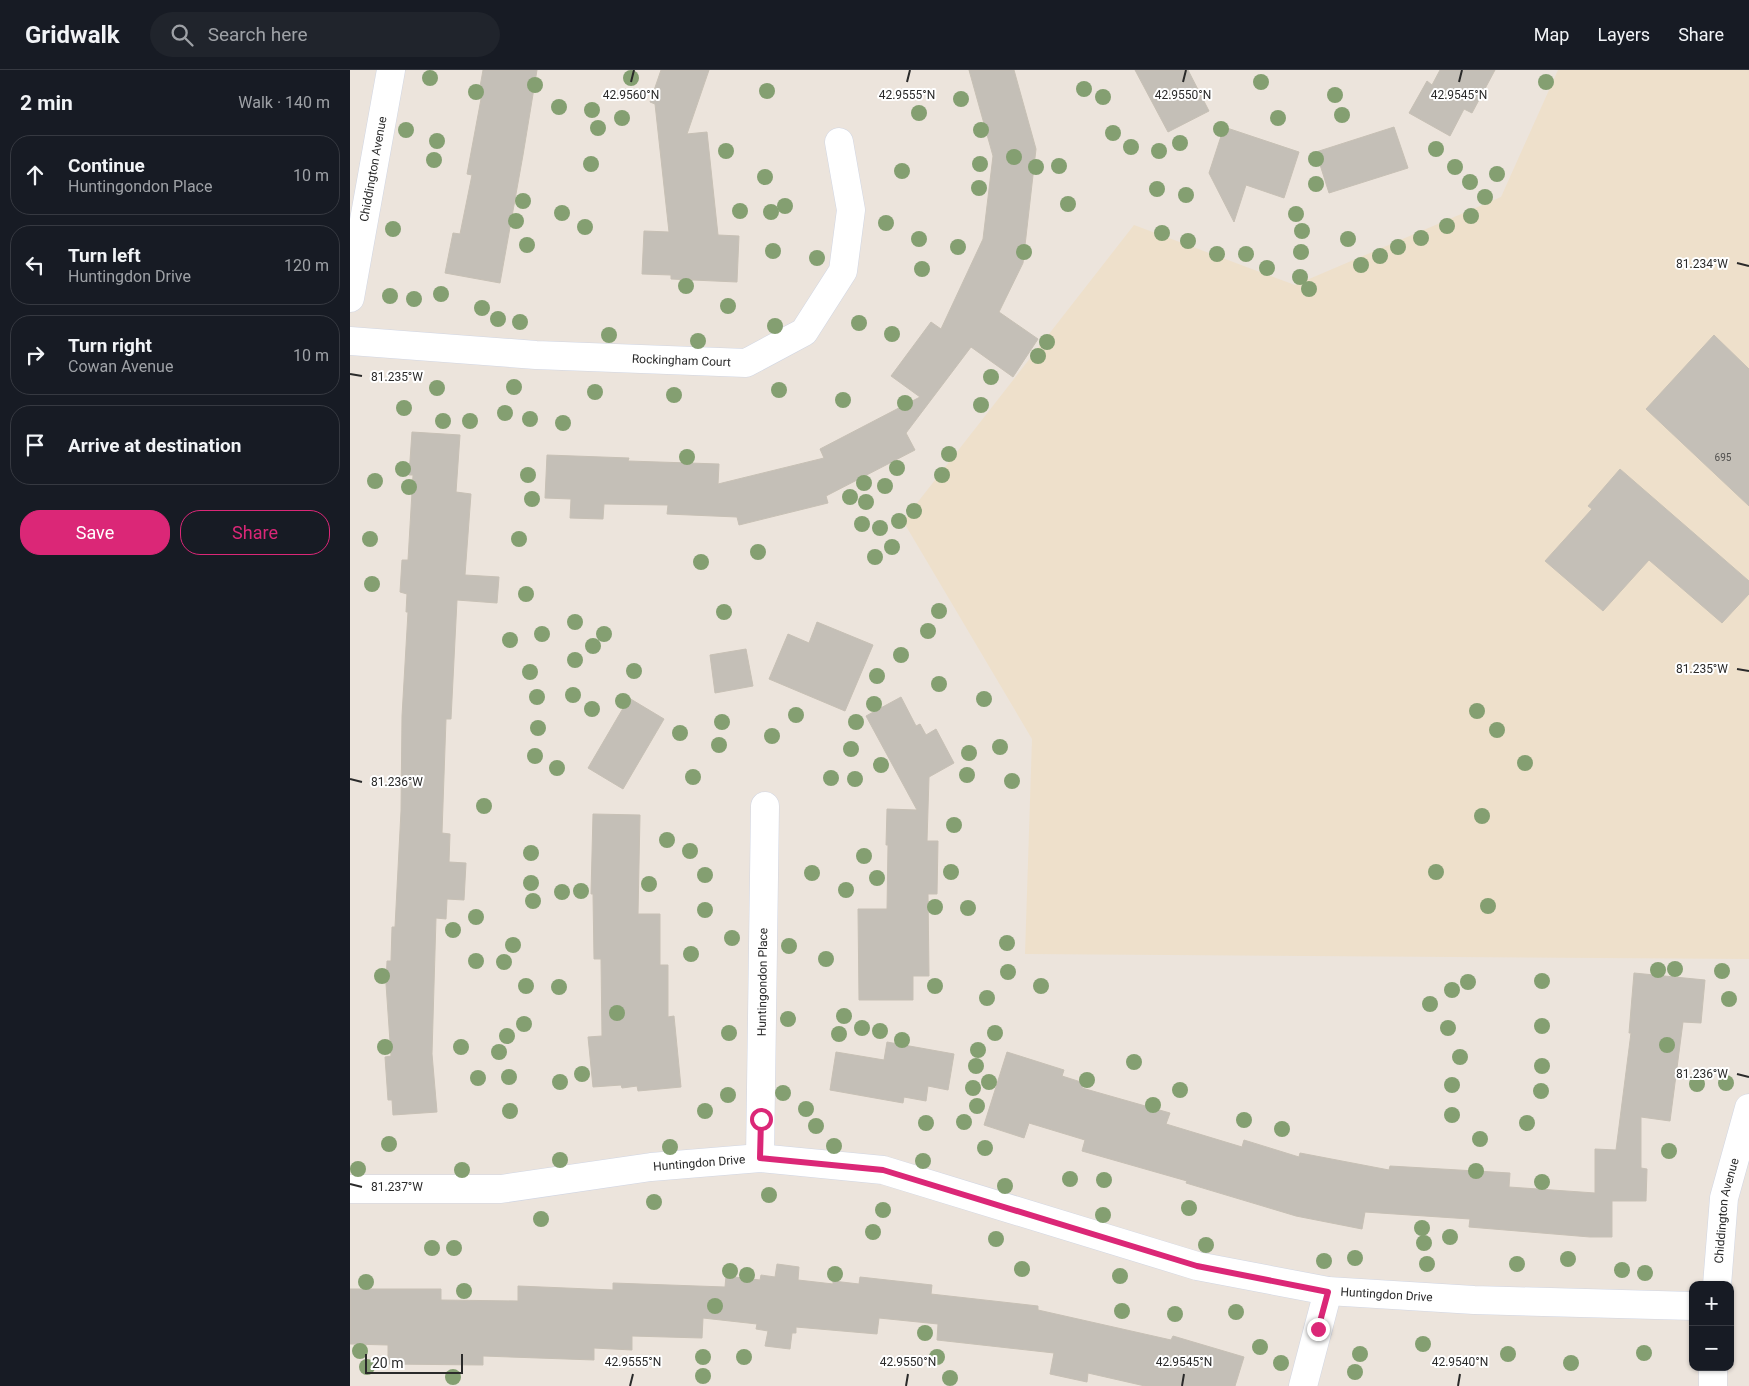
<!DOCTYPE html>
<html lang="en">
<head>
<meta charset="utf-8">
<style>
	:root { --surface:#171b24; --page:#20242c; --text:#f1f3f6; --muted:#9ea1a6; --line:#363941; --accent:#db2777 }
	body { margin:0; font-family:Roboto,sans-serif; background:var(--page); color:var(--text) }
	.controls { position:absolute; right:15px; bottom:15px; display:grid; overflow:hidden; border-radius:10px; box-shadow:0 1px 4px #0004 }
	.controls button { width:45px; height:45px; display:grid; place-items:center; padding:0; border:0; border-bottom:1px solid var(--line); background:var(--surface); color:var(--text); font:25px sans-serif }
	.scale { position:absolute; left:15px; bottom:12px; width:98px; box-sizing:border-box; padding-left:5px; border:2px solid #2a2a2a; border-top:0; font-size:14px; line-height:18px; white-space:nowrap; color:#2a2a2a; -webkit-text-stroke:4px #fff; paint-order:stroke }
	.stop { position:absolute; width:15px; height:15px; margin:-11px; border:4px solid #db2777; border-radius:50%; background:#fff }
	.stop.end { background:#db2777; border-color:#fff; box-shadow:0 1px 5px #0008 }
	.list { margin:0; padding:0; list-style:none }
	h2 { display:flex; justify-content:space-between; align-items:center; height:65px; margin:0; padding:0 20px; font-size:21px }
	h2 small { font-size:16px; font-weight:400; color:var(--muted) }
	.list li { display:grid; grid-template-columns:32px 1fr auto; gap:15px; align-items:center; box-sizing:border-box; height:80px; margin:0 10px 10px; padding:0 10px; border:1px solid var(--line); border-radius:20px }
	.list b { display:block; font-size:19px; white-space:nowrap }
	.list p { margin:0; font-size:16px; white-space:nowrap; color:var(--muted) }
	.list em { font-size:16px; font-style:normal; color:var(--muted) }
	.actions { display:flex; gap:10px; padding:15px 20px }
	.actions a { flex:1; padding:11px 0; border:1px solid var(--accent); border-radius:20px; text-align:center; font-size:18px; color:var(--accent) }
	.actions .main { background:var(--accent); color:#fff }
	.icon { flex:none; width:28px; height:28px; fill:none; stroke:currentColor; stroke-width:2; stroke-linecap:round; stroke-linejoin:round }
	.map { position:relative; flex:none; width:1399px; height:1316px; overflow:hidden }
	header { display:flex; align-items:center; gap:30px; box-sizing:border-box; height:70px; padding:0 25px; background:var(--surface); border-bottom:1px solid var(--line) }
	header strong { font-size:24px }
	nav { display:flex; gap:28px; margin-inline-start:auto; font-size:18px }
	.search { width:350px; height:45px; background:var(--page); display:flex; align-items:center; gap:12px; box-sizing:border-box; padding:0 18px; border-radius:28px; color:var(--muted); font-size:19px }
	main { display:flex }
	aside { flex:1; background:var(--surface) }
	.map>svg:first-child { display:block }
	.education { fill:#eee0cb }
	.building { fill:#c4bfb7; stroke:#c7c0b5 }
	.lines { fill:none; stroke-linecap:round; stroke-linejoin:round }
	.street-casing { stroke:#d1d6e3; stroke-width:29 }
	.secondary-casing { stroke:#d1d6e3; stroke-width:29 }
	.street { stroke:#fff; stroke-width:28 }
	.secondary { stroke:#fff; stroke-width:28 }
	.tree { fill:#849f71 }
	.route { stroke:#db2777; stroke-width:6 }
	.ticks { fill:none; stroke:#2a2a2a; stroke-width:2 }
	.labels { text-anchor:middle; stroke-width:4; stroke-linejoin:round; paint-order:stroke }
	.number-label { font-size:10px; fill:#504f4d }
	.street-label { font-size:12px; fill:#2a2a2a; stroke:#fff }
	.ticks-label { font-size:12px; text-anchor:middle; fill:#2a2a2a; stroke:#fff; stroke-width:4; stroke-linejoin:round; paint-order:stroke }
</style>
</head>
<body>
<header>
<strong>Gridwalk</strong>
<div class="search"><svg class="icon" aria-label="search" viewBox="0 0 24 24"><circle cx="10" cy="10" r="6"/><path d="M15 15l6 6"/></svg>Search here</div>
<nav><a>Map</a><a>Layers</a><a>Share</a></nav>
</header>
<main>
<aside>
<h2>2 min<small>Walk · 140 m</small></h2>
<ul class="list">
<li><svg class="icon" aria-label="ahead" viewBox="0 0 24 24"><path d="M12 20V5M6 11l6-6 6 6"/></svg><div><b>Continue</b><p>Huntingondon Place</p></div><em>10 m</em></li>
<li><svg class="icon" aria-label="left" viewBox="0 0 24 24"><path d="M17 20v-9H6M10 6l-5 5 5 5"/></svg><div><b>Turn left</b><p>Huntingdon Drive</p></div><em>120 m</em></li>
<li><svg class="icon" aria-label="right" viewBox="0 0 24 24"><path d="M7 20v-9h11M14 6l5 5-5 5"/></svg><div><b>Turn right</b><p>Cowan Avenue</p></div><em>10 m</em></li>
<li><svg class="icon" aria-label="arrive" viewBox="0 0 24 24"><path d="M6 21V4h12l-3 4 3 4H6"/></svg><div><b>Arrive at destination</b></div></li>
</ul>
<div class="actions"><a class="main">Save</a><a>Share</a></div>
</aside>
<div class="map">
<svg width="1399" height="1316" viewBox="0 0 1399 1316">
	<rect width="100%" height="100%" fill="#ece4dc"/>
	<path class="education" d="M1208,0H1399V889L675,884L682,669L553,451L784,155L945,215L1151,127Z"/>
	<path class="building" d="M133,0H187L173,85L150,213L95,203L103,163L110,164L122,105L117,104L131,29L128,28Z
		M311,0H359L337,64L357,62L368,165L389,166L387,212L321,209V205L292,204L294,161L319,162L305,34L300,32Z
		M619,0H664L686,79L673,193L649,242L688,269L663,307L621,277L556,363L565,380L476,426L478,433L389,455L387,447L317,444L318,435L254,434L253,449L220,448L221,429L195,428L197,385L279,388L278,391L369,394L368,414L474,388L470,379L570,327L541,306L581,252L591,259L633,169L643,86Z
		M785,0H838L859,41L818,62Z
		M1090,0H1145L1122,43L1114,39L1100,66L1059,43L1077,11L1082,15Z
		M874,57L949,82L934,128L896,115L884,152L859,103Z
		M1044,57L1058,98L979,123L966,82Z
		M1364,265L1399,299V436L1296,339Z
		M62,362L110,365L106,422L121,424L115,505L149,507L147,533L107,530L101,649H96L92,763L100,764L99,792L116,793L114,830L97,829L96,849L86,848L82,984L87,1042L43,1045L42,1030H38L35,987L41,986L36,914L37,891H41L42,857H45L51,741L52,646L58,542H56L57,524L50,522L52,490H58L63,405H59Z
		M1270,399L1399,511V524L1372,553L1299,490L1253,541L1195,491L1242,439L1238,436Z
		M467,552L523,575L495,641L419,609L438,564L459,573Z
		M396,579L403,616L365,623L360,585Z
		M551,627L566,656L570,654L576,665L586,659L604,693L579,707L577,771H588L587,824H578L579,906H563V930H509L508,839H537L538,775H536L537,739L567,740L516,646Z
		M279,628L314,649L273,719L238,698Z
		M243,744L290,745L288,844H310V895H318V947L324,946L331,1017L288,1021L287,1016L272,1018L271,1015L243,1017L238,967L252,966L251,889H244L243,824H241Z
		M1284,903L1355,910L1351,953L1333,952L1320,1051L1291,1047V1098L1297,1099L1296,1131H1262V1167H1240L1119,1157L1120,1149L1015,1142L1012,1159L946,1146L836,1113L837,1111L732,1081L735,1070L679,1053L674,1068L634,1055L657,982L714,1000L712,1006L734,1013L732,1018L820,1043L816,1054L892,1077L894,1070L949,1087L950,1083L1039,1100L1040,1096L1160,1103L1159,1117L1245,1123V1079L1266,1080L1281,963H1279Z
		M537,972L604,984L598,1020L578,1016L576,1031L554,1027L553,1033L480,1020L486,982L534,990Z
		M427,1194L449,1197L448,1210L483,1214V1211L509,1214L510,1207L582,1215L581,1224L688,1236V1240L821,1270L823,1266L894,1287L885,1316H795L738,1303L737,1312L700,1304L704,1283L587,1270L588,1254L529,1248L527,1264L446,1257V1263H442L440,1279L415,1276L418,1261L406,1259L407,1254L353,1248L352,1268L282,1266V1280L244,1278V1290L133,1286V1295L38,1294V1275L0,1274V1219H91V1230L168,1231V1216L263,1220V1213L375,1217L376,1206L410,1210L411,1205L425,1207Z"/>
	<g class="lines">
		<defs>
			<g id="street">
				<path id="s1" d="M0,228L41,0"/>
				<path id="s2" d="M0,271L186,285L396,293L454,262L493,201L501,140L489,72"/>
				<path id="s3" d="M410,1088L415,736"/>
				<path d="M953,1316L978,1221"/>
			</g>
			<g id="secondary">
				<path id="s4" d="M0,1119H151L301,1097L410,1088L533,1100L847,1196L978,1221L1124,1230L1343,1236"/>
				<path id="s5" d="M1367,1215L1374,1128L1399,1038"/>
				<path d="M1363,1316V1297"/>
			</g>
		</defs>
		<use href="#street" class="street-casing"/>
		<use href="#secondary" class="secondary-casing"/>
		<use href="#street" class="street"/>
		<use href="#secondary" class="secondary"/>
	</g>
	<g class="tree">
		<circle cx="80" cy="8" r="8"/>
		<circle cx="281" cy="8" r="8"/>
		<circle cx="911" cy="12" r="8"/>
		<circle cx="1196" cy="12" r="8"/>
		<circle cx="185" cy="15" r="8"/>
		<circle cx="734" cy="19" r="8"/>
		<circle cx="417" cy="21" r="8"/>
		<circle cx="126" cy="22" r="8"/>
		<circle cx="985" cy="25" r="8"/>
		<circle cx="753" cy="27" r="8"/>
		<circle cx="611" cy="29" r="8"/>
		<circle cx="209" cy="37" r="8"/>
		<circle cx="242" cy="40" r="8"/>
		<circle cx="569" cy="43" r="8"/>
		<circle cx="992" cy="45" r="8"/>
		<circle cx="272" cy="48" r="8"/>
		<circle cx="928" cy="48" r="8"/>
		<circle cx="248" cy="58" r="8"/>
		<circle cx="871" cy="59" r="8"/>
		<circle cx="56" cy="60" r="8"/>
		<circle cx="631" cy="60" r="8"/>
		<circle cx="763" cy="63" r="8"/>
		<circle cx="87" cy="71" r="8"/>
		<circle cx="830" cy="73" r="8"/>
		<circle cx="781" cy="77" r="8"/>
		<circle cx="1086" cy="79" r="8"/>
		<circle cx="376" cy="81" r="8"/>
		<circle cx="809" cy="81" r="8"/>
		<circle cx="664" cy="87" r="8"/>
		<circle cx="966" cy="89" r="8"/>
		<circle cx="84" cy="90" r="8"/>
		<circle cx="241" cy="94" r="8"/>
		<circle cx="630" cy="94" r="8"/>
		<circle cx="709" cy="96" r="8"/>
		<circle cx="686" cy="97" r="8"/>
		<circle cx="1105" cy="97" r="8"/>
		<circle cx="552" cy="101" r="8"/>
		<circle cx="1147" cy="104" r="8"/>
		<circle cx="415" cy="107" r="8"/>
		<circle cx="1120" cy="112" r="8"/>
		<circle cx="966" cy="114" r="8"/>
		<circle cx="629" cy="118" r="8"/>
		<circle cx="807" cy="119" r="8"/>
		<circle cx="836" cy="125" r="8"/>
		<circle cx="1135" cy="127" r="8"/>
		<circle cx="173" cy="131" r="8"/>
		<circle cx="718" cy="134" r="8"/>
		<circle cx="435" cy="136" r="8"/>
		<circle cx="390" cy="141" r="8"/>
		<circle cx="421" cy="142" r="8"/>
		<circle cx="212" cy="143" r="8"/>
		<circle cx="946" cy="144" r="8"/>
		<circle cx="1121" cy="146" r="8"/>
		<circle cx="166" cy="151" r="8"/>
		<circle cx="536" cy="153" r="8"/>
		<circle cx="1097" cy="156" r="8"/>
		<circle cx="235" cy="157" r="8"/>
		<circle cx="43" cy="159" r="8"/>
		<circle cx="952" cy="161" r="8"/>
		<circle cx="812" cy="163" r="8"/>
		<circle cx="1071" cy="168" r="8"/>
		<circle cx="569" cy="169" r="8"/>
		<circle cx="998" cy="169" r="8"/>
		<circle cx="838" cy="171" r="8"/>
		<circle cx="177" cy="175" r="8"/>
		<circle cx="608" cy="177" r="8"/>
		<circle cx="1048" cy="177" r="8"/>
		<circle cx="423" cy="181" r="8"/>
		<circle cx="674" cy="182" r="8"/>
		<circle cx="951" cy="182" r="8"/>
		<circle cx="867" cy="184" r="8"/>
		<circle cx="896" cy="184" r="8"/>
		<circle cx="1030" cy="186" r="8"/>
		<circle cx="467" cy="188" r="8"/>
		<circle cx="1011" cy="195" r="8"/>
		<circle cx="917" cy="198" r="8"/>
		<circle cx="572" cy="199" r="8"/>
		<circle cx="950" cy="207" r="8"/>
		<circle cx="336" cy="216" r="8"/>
		<circle cx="959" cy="219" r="8"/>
		<circle cx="91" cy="224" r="8"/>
		<circle cx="40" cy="226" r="8"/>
		<circle cx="64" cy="229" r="8"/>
		<circle cx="378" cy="236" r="8"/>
		<circle cx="132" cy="238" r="8"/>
		<circle cx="148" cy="249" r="8"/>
		<circle cx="170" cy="252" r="8"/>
		<circle cx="509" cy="253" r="8"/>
		<circle cx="425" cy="256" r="8"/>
		<circle cx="542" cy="264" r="8"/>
		<circle cx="259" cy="265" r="8"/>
		<circle cx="348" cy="271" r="8"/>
		<circle cx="697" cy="272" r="8"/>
		<circle cx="688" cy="286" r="8"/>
		<circle cx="641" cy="307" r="8"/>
		<circle cx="164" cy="317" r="8"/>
		<circle cx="87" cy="318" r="8"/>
		<circle cx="429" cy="320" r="8"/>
		<circle cx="245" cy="322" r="8"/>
		<circle cx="324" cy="325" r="8"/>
		<circle cx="493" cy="330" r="8"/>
		<circle cx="555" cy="333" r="8"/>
		<circle cx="631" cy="335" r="8"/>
		<circle cx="54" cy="338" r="8"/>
		<circle cx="155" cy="343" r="8"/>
		<circle cx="180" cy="349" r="8"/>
		<circle cx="93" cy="351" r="8"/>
		<circle cx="120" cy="351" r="8"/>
		<circle cx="213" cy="353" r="8"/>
		<circle cx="599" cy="384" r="8"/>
		<circle cx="337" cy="387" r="8"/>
		<circle cx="547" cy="398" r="8"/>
		<circle cx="53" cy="399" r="8"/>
		<circle cx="178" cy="405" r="8"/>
		<circle cx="592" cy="405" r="8"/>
		<circle cx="25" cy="411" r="8"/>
		<circle cx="514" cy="413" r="8"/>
		<circle cx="535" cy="416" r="8"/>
		<circle cx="59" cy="417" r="8"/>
		<circle cx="500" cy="427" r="8"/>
		<circle cx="182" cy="429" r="8"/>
		<circle cx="516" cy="432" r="8"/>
		<circle cx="564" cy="441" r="8"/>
		<circle cx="549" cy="451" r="8"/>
		<circle cx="512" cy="454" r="8"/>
		<circle cx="530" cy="458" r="8"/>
		<circle cx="20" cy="469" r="8"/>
		<circle cx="169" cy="469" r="8"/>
		<circle cx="542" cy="477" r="8"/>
		<circle cx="408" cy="482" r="8"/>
		<circle cx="525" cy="487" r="8"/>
		<circle cx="351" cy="492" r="8"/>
		<circle cx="22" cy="514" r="8"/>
		<circle cx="176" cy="524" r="8"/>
		<circle cx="589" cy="541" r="8"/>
		<circle cx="374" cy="542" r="8"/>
		<circle cx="225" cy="552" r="8"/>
		<circle cx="578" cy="561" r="8"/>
		<circle cx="192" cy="564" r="8"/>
		<circle cx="254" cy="564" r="8"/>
		<circle cx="160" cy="570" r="8"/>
		<circle cx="243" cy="576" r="8"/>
		<circle cx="551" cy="585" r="8"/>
		<circle cx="225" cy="590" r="8"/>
		<circle cx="284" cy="601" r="8"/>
		<circle cx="180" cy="602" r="8"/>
		<circle cx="527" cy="606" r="8"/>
		<circle cx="589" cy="614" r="8"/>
		<circle cx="223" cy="625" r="8"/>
		<circle cx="187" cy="627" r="8"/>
		<circle cx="634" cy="629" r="8"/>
		<circle cx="273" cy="631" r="8"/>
		<circle cx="524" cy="634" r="8"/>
		<circle cx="242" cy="639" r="8"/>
		<circle cx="1127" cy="641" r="8"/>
		<circle cx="446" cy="645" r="8"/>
		<circle cx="372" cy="652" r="8"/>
		<circle cx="506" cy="652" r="8"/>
		<circle cx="188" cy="658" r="8"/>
		<circle cx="1147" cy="660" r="8"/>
		<circle cx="330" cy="663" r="8"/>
		<circle cx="422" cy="666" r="8"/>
		<circle cx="369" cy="675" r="8"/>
		<circle cx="650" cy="677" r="8"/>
		<circle cx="501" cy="679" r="8"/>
		<circle cx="619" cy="683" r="8"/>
		<circle cx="185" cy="686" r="8"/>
		<circle cx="1175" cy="693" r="8"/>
		<circle cx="531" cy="695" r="8"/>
		<circle cx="207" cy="698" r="8"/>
		<circle cx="617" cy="705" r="8"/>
		<circle cx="343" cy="707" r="8"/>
		<circle cx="481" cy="708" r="8"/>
		<circle cx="505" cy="709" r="8"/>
		<circle cx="662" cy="711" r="8"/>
		<circle cx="134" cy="736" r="8"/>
		<circle cx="1132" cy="746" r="8"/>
		<circle cx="604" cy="755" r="8"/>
		<circle cx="317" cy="770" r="8"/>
		<circle cx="340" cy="781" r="8"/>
		<circle cx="181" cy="783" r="8"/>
		<circle cx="514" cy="786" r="8"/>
		<circle cx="601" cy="802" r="8"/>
		<circle cx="1086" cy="802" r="8"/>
		<circle cx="462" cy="803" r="8"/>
		<circle cx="355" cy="805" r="8"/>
		<circle cx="527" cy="808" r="8"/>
		<circle cx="181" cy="813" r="8"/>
		<circle cx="299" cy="814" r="8"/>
		<circle cx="496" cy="820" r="8"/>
		<circle cx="231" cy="821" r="8"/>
		<circle cx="212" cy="822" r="8"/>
		<circle cx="183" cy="831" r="8"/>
		<circle cx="1138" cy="836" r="8"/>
		<circle cx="585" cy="837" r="8"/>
		<circle cx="618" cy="838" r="8"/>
		<circle cx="355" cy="840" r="8"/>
		<circle cx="126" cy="847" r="8"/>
		<circle cx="103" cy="860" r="8"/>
		<circle cx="382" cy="868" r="8"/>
		<circle cx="657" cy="873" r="8"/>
		<circle cx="163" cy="875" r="8"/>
		<circle cx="439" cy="876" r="8"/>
		<circle cx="341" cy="884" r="8"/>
		<circle cx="476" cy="889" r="8"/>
		<circle cx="126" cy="891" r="8"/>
		<circle cx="154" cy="892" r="8"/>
		<circle cx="1325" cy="899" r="8"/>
		<circle cx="1308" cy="900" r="8"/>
		<circle cx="1372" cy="901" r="8"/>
		<circle cx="658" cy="902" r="8"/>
		<circle cx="32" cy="906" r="8"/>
		<circle cx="1192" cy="911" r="8"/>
		<circle cx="1118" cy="912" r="8"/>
		<circle cx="176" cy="916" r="8"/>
		<circle cx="585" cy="916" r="8"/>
		<circle cx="691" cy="916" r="8"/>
		<circle cx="209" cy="917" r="8"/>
		<circle cx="1102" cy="920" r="8"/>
		<circle cx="637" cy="928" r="8"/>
		<circle cx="1379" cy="929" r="8"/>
		<circle cx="1080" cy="934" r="8"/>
		<circle cx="267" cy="943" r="8"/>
		<circle cx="494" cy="946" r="8"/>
		<circle cx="438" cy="949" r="8"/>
		<circle cx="174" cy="954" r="8"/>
		<circle cx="1192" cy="956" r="8"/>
		<circle cx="512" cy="958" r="8"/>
		<circle cx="1098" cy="958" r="8"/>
		<circle cx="530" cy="961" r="8"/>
		<circle cx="379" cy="963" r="8"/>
		<circle cx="645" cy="963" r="8"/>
		<circle cx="489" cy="964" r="8"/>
		<circle cx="157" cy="966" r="8"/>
		<circle cx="552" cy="970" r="8"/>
		<circle cx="1317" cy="975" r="8"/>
		<circle cx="35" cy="977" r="8"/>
		<circle cx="111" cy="977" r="8"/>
		<circle cx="628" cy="980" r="8"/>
		<circle cx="149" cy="982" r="8"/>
		<circle cx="1110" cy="987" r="8"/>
		<circle cx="784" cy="992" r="8"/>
		<circle cx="626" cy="996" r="8"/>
		<circle cx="1192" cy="996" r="8"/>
		<circle cx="232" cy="1004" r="8"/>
		<circle cx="159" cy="1007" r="8"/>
		<circle cx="128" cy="1008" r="8"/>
		<circle cx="737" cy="1010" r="8"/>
		<circle cx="210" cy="1012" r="8"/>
		<circle cx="639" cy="1012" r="8"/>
		<circle cx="1376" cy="1013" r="8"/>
		<circle cx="1347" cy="1014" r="8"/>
		<circle cx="1102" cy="1015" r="8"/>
		<circle cx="623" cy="1018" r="8"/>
		<circle cx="830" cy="1020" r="8"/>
		<circle cx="1191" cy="1021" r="8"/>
		<circle cx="433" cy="1023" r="8"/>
		<circle cx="378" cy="1025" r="8"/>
		<circle cx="803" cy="1035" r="8"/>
		<circle cx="627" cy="1036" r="8"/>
		<circle cx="456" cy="1039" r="8"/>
		<circle cx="160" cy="1041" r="8"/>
		<circle cx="355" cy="1041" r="8"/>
		<circle cx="1102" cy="1045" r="8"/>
		<circle cx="894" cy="1050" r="8"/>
		<circle cx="614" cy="1052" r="8"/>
		<circle cx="576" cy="1053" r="8"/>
		<circle cx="1177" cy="1053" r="8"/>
		<circle cx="466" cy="1056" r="8"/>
		<circle cx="932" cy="1059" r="8"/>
		<circle cx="1130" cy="1069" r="8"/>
		<circle cx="39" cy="1074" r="8"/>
		<circle cx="484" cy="1076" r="8"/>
		<circle cx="320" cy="1077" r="8"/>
		<circle cx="635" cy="1078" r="8"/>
		<circle cx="1319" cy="1081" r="8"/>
		<circle cx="210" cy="1090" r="8"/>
		<circle cx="573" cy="1091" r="8"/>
		<circle cx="8" cy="1099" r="8"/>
		<circle cx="112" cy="1100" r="8"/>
		<circle cx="1126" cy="1101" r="8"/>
		<circle cx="720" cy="1109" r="8"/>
		<circle cx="754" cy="1110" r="8"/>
		<circle cx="1192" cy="1112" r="8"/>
		<circle cx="655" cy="1116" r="8"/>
		<circle cx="419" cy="1125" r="8"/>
		<circle cx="304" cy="1132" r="8"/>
		<circle cx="839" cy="1138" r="8"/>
		<circle cx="533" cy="1140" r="8"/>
		<circle cx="753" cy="1145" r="8"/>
		<circle cx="191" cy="1149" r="8"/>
		<circle cx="1072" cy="1158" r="8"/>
		<circle cx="523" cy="1162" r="8"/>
		<circle cx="1100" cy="1167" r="8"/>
		<circle cx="646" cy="1169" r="8"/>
		<circle cx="1074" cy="1173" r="8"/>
		<circle cx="856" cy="1175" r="8"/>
		<circle cx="82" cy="1178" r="8"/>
		<circle cx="104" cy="1178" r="8"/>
		<circle cx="1005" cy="1188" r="8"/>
		<circle cx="1218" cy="1189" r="8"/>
		<circle cx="974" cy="1191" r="8"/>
		<circle cx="1077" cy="1194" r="8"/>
		<circle cx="1167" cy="1194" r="8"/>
		<circle cx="672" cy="1199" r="8"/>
		<circle cx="1272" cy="1200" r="8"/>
		<circle cx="380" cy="1201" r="8"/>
		<circle cx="1295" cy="1203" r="8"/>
		<circle cx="485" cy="1204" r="8"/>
		<circle cx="397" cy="1205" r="8"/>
		<circle cx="770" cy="1206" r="8"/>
		<circle cx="16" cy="1212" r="8"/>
		<circle cx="114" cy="1221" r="8"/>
		<circle cx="365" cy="1236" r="8"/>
		<circle cx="772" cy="1241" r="8"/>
		<circle cx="886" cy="1242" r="8"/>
		<circle cx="825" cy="1244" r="8"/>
		<circle cx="575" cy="1263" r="8"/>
		<circle cx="1073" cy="1274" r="8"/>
		<circle cx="910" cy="1277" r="8"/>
		<circle cx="10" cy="1281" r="8"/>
		<circle cx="1294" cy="1283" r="8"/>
		<circle cx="1010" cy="1284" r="8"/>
		<circle cx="1158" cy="1284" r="8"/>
		<circle cx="353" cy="1287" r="8"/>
		<circle cx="394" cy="1287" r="8"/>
		<circle cx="587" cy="1287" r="8"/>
		<circle cx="931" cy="1293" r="8"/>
		<circle cx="1221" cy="1293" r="8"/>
		<circle cx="17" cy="1297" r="8"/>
		<circle cx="1005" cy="1302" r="8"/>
		<circle cx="353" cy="1306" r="8"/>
		<circle cx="103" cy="1307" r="8"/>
		<circle cx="600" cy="1308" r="8"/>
	</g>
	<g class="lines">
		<path class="route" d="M411,1049L410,1088L533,1100L847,1196L978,1222L968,1259"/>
	</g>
	<path class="ticks" d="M281,12L284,0M557,12L560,0M833,12L836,0M1109,12L1112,0M1387,193L1399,196M0,304L12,306M1387,599L1399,601M0,709L12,712M1387,1004L1399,1007M0,1114L12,1117M280,1316L283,1304M556,1316L558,1304M832,1316L834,1304M1108,1316L1110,1304"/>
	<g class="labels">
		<g class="number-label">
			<text x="1373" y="391">695</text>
		</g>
		<g class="street-label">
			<text dy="4" stroke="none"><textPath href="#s1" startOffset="131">Chiddington Avenue</textPath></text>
			<text dy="4" stroke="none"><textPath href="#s2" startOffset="332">Rockingham Court</textPath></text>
			<text dy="4" stroke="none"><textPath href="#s3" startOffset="176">Huntingondon Place</textPath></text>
			<text dy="4" stroke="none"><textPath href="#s4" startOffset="351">Huntingdon Drive</textPath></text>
			<text dy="4" stroke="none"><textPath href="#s5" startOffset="75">Chiddington Avenue</textPath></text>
			<text dy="4" stroke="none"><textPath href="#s4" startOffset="1056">Huntingdon Drive</textPath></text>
		</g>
	</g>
	<g class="ticks-label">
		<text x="281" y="29">42.9560°N</text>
		<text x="557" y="29">42.9555°N</text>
		<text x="833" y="29">42.9550°N</text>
		<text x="1109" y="29">42.9545°N</text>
		<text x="1352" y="198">81.234°W</text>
		<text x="47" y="311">81.235°W</text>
		<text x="1352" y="603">81.235°W</text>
		<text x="47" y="716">81.236°W</text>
		<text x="1352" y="1008">81.236°W</text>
		<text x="47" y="1121">81.237°W</text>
		<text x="283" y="1296">42.9555°N</text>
		<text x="558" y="1296">42.9550°N</text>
		<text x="834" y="1296">42.9545°N</text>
		<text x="1110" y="1296">42.9540°N</text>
	</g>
</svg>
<div class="controls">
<button>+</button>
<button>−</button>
</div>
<div class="scale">20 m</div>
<div class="stop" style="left:411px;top:1049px"></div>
<div class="stop end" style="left:968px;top:1259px"></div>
</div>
</main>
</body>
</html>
